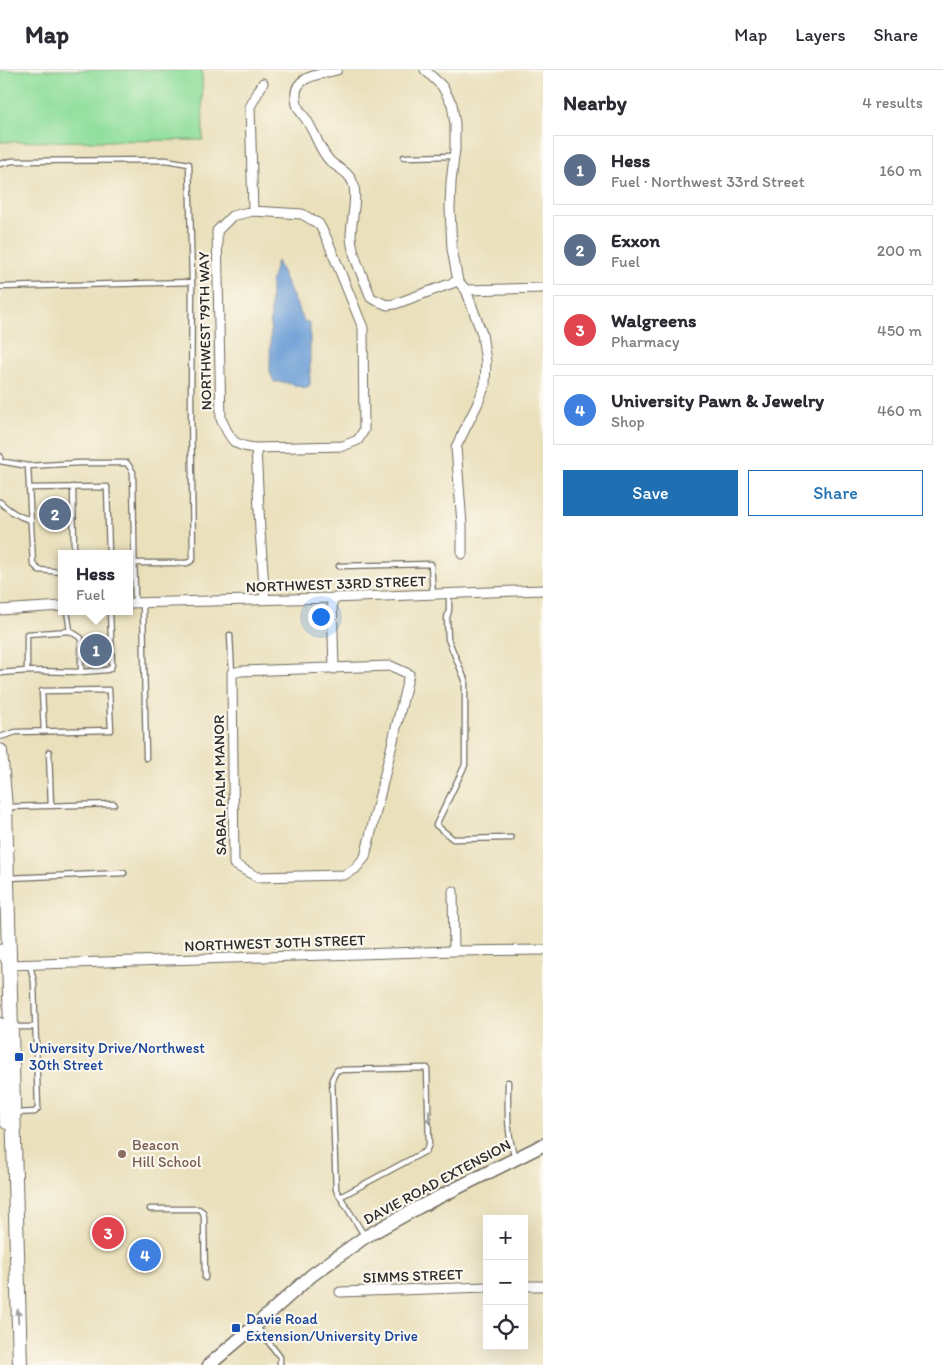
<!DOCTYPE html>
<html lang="en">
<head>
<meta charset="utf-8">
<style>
	:root { --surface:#fff; --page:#f2f2f3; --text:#2b2b33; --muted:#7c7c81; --line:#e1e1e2; --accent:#1f6fb2 }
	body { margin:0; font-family:Itim,sans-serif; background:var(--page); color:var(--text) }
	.controls { position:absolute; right:15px; bottom:15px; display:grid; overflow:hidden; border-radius:0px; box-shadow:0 5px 20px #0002 }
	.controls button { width:45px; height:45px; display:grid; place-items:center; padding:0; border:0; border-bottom:1px solid var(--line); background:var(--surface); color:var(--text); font:25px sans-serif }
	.you { position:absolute; left:320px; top:546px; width:18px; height:18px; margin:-12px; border:4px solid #fff; border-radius:50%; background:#1a73e8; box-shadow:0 0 0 8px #1a73e833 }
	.badge { display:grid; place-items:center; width:32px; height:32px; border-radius:50%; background:var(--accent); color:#fff; font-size:16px; font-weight:700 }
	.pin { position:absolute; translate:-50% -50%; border:2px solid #fff; box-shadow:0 1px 5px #0006 }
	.popup { position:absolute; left:58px; top:480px; width:75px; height:65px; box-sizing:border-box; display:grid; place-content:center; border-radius:0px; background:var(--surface); filter:drop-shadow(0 1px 4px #0005); font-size:16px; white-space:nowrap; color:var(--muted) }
	.popup b { font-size:19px; color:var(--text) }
	.popup::after { content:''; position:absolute; left:50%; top:100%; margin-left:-10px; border:10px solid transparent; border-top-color:var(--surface) }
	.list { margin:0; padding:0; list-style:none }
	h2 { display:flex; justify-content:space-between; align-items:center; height:65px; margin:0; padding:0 20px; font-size:21px }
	h2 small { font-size:16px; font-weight:400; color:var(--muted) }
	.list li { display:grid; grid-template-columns:32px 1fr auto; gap:15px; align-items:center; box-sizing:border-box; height:70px; margin:0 10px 10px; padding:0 10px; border:1px solid var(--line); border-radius:0px }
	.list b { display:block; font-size:19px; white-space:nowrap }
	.list p { margin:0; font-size:16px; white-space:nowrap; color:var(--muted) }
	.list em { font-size:16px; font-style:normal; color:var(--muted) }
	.actions { display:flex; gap:10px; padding:15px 20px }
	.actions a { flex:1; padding:11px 0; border:1px solid var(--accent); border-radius:0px; text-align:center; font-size:18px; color:var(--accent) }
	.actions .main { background:var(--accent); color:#fff }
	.icon { flex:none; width:28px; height:28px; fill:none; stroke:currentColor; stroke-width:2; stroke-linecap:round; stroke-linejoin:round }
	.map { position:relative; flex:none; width:543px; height:1295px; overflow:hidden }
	header { display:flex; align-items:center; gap:30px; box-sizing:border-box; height:70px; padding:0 25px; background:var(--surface); border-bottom:1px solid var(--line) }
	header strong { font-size:24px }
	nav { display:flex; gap:28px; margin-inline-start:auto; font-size:18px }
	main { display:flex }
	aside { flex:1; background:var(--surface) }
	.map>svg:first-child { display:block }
	.green { fill:#91df9d; stroke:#5e8564 }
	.water { fill:#6c9ed7; stroke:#4c6481 }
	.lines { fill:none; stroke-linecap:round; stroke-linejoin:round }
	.service-casing { stroke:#6e6a5e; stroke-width:7 }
	.minor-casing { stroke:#6e6a5e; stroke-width:11 }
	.secondary-casing { stroke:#6e6a5e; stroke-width:15 }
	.primary-casing { stroke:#6e6a5e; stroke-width:16 }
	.service { stroke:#fff; stroke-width:4.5 }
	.minor { stroke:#fff; stroke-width:9 }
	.secondary { stroke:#fff; stroke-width:12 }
	.primary { stroke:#fff; stroke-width:14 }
	.oneway { fill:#a0a0a0 }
	.transit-dot { fill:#1a4fb4; stroke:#fbf7ec; stroke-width:2 }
	.education-dot { fill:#8d6e63; stroke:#fbf7ec; stroke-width:2 }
	.labels { text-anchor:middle; stroke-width:4.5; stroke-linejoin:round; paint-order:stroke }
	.street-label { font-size:15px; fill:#2b2b2b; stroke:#fbf7ec }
	.transit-label { font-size:15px; fill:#164399; stroke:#fbf7ec; text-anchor:start }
	.education-label { font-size:15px; fill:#785e54; stroke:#fbf7ec; text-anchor:start }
</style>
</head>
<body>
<header>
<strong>Map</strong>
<nav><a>Map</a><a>Layers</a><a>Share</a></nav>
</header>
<main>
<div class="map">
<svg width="543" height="1295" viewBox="0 0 543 1295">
	<rect width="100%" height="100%" fill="#fbf7ec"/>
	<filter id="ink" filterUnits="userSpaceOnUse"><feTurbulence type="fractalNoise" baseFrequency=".02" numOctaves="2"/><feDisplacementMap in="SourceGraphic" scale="10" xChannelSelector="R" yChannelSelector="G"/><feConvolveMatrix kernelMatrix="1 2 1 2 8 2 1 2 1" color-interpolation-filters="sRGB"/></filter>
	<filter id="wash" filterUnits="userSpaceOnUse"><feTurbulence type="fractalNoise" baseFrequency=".0096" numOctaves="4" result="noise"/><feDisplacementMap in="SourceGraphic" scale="20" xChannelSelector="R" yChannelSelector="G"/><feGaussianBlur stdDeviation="1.12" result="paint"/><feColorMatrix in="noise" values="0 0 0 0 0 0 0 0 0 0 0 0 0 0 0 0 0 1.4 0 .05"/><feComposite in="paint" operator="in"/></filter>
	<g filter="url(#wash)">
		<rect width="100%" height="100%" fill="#eae0bc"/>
		<path class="green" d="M0,0H202L203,70L0,72Z"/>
		<path class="water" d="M277,191L304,251L310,253V315L305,318L283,312H274L270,302L271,212Z"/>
	</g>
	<g filter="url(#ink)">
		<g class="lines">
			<defs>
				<path id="service" d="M404,87L454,86
					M0,94L12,91L166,90L189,94L192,212L191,333L193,489L191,491L187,493H134
					M0,217L192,212
					M0,386V391L28,396L80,393H127L133,402L135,533
					M28,396L33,494L39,500L62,502
					M73,417L74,484
					M29,418L107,417L109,484
					M0,432C10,441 18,447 31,450
					M339,496L431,494L433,525
					M449,524V540L447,548L448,569L465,610V695L436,755L453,769L511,768
					M143,533L146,688
					M230,565L232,603
					M27,601V564L70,561
					M81,602L107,600L111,598L112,594L110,541
					M0,603L27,601L81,602V568L70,561L67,541
					M0,667L16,662L111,660L109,620L42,621L44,662
					M49,682L51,736
					M8,737L114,734
					M8,808L124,803
					M12,957H35
					M508,1012C508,1037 506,1063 515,1087
					M15,1043L35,1042L38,1038L34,912L30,895
					M340,1127L426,1081L429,1074L427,998L337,1000L332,1009L336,1120L364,1165
					M150,1139H199L203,1142L204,1147L205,1208
					M257,1257L280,1287V1295"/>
				<path id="minor" d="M337,0C322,4 294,6 296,26C296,30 296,33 298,37C301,44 307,49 310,56C317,68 321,83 331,92C339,99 349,102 353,113C358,125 351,152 351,166C352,187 364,208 371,228L387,235L395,234L458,211
					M425,0L442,16L452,34L455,54V79L451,112L450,139L452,179L458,211L466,220L482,264L486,292L485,315L477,335L456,377L462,454V484
					M253,141L302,144L319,154L327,169L363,258L364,360L358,370L343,376L256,378C231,376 231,369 221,349L217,161L232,146Z
					M253,141L250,37L263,13
					M466,220L543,218
					M256,378L260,460L265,530
					M332,528L334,599
					M130,533L332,528L543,520
					M0,540L62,536
					M391,596L409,604L365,787L355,799L344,805L257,807L234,794L232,603L241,601Z
					M453,821L454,881
					M0,879L1,883L9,895L454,881L543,880
					M524,1216H543
					M340,1222L487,1217"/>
				<path id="secondary" d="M209,1295L256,1255L312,1205L365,1167L419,1137L543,1075"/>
				<path id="primary" d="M0,681L5,737L20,1295
					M0,955L2,1026L7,1052"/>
			</defs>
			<use href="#service" class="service-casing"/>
			<use href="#minor" class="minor-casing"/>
			<use href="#secondary" class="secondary-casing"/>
			<use href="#primary" class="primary-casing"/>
			<use href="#service" class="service"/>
			<use href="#minor" class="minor"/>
			<use href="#secondary" class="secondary"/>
			<use href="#primary" class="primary"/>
		</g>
		<defs><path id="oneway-solid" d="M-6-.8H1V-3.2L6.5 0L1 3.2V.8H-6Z" transform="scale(1.25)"/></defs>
		<g class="oneway">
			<use href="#oneway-solid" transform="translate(429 1047) rotate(88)"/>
			<use href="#oneway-solid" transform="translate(18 1246) rotate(-91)"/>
		</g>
	</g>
	<g class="transit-dot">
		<rect x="14" y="982" width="10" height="10" rx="2.5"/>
		<rect x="231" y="1253" width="10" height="10" rx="2.5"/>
	</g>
	<circle class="education-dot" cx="122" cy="1084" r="5"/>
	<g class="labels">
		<g class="street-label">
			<text transform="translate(205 261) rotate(-91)" y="5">NORTHWEST 79TH WAY</text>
			<text transform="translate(336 514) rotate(-2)" y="5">NORTHWEST 33RD STREET</text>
			<text transform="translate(220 715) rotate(-91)" y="5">SABAL PALM MANOR</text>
			<text transform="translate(275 873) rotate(-2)" y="5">NORTHWEST 30TH STREET</text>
			<text transform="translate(437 1112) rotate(-28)" y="5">DAVIE ROAD EXTENSION</text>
			<text transform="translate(413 1206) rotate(-2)" y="5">SIMMS STREET</text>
		</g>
		<g class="transit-label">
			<text x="29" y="983">University Drive/Northwest<tspan x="29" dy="17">30th Street</tspan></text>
			<text x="246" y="1254">Davie Road<tspan x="246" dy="17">Extension/University Drive</tspan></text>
		</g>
		<g class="education-label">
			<text x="132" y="1080">Beacon<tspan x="132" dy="17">Hill School</tspan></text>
		</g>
	</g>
</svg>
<div class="controls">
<button>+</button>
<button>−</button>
<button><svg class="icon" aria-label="locate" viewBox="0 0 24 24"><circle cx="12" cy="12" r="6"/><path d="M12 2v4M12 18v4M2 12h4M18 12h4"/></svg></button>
</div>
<div class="you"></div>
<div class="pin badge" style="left:96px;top:580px;background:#5c6f8a">1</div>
<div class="popup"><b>Hess</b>Fuel</div>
<div class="pin badge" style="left:55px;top:444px;background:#5c6f8a">2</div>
<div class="pin badge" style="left:108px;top:1163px;background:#e0444e">3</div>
<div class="pin badge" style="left:145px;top:1185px;background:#3f7fe0">4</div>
</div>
<aside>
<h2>Nearby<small>4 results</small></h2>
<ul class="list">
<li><span class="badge" style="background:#5c6f8a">1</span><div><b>Hess</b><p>Fuel · Northwest 33rd Street</p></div><em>160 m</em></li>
<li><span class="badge" style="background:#5c6f8a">2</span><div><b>Exxon</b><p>Fuel</p></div><em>200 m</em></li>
<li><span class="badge" style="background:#e0444e">3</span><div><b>Walgreens</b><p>Pharmacy</p></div><em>450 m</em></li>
<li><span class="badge" style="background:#3f7fe0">4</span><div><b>University Pawn &amp; Jewelry</b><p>Shop</p></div><em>460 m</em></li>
</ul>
<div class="actions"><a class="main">Save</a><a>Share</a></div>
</aside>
</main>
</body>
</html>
